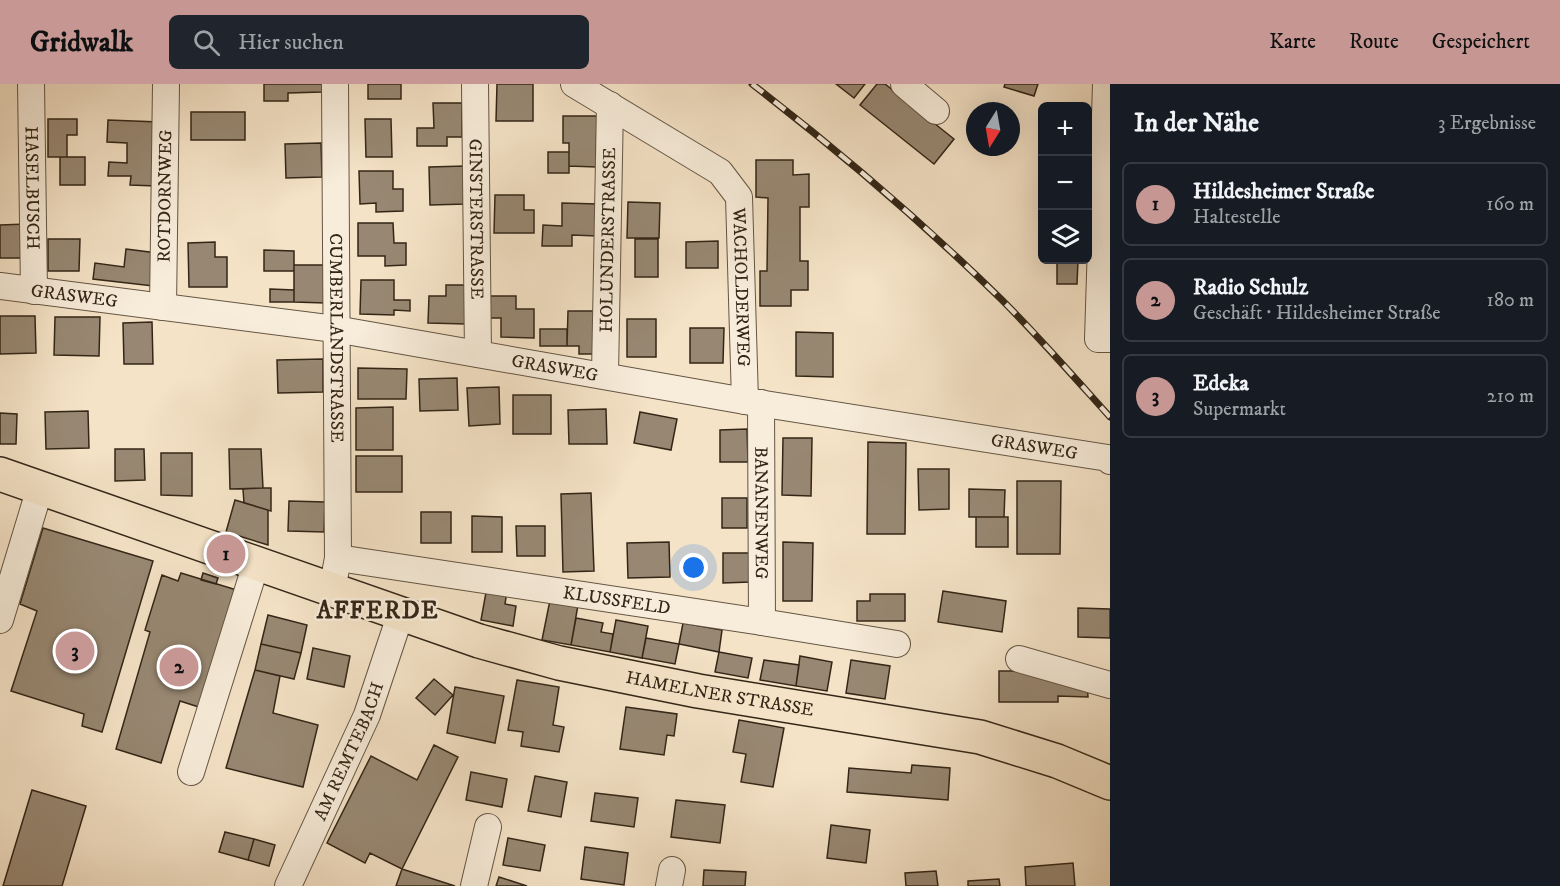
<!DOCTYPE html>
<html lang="de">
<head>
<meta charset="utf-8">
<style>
	:root { --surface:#171b24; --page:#20242c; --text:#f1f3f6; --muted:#9ea1a6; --line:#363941; --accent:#c59692 }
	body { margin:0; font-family:"IM FELL DW Pica",serif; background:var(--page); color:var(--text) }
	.controls { position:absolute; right:18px; top:18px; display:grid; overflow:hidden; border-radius:9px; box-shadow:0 6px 24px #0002 }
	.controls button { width:54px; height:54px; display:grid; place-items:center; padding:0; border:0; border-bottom:2px solid var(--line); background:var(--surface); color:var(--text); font:30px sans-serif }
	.compass { position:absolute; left:966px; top:18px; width:54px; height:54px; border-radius:50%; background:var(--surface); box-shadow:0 6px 24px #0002; rotate:191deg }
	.you { position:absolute; left:694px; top:484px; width:21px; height:21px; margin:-15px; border:4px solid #fff; border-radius:50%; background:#1a73e8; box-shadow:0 0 0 9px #1a73e833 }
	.badge { display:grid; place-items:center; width:39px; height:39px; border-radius:50%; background:var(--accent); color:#111; font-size:20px; font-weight:700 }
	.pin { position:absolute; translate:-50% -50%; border:3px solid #fff; box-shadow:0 2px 6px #0006 }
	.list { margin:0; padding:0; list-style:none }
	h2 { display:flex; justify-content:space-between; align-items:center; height:78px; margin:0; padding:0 24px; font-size:26px }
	h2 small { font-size:20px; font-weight:400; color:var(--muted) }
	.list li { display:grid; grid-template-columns:39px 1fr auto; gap:18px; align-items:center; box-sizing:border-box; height:84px; margin:0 12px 12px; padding:0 12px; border:2px solid var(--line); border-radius:9px }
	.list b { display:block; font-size:22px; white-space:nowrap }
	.list p { margin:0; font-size:20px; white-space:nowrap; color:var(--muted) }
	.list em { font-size:20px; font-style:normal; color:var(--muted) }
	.icon { flex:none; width:33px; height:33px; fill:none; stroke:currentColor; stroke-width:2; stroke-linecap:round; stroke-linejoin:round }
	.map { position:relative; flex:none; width:1110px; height:802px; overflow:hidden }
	header { display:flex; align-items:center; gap:36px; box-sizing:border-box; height:84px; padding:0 30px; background:var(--accent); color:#111 }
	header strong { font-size:28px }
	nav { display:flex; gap:33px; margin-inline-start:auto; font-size:21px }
	.search { width:420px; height:54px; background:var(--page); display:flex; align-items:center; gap:15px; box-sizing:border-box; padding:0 21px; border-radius:9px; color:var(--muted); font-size:22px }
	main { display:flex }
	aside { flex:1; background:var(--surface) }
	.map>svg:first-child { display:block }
	.building { fill:#988873; stroke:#332617; stroke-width:1.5 }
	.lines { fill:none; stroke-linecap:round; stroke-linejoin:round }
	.minor-casing { stroke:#645543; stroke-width:28 }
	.major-casing { stroke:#332617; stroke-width:36 }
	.minor { stroke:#f8eddb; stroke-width:26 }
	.major { stroke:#f5e3c7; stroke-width:33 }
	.rail-casing { stroke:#332617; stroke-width:7 }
	.rail { stroke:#f8eddb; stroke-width:4.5; stroke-dasharray:14; stroke-linecap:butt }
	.labels { text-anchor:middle; stroke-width:5; stroke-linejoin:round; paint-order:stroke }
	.street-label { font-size:18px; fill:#332617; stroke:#f8eddb }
	.district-label { font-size:24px; font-weight:bold; letter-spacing:1.5px; fill:#332617; stroke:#f8eddb }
</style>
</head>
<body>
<header>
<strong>Gridwalk</strong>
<div class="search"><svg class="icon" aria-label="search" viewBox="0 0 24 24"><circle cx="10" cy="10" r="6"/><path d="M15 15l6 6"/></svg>Hier suchen</div>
<nav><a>Karte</a><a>Route</a><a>Gespeichert</a></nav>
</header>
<main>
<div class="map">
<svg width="1110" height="802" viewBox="0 0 1110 802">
	<rect width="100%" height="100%" fill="#f5e3c7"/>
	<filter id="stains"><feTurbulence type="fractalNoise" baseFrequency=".00333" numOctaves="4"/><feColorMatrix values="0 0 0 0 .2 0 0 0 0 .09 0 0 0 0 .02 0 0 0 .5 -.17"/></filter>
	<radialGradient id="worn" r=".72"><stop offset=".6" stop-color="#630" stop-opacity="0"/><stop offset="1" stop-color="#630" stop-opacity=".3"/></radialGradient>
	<path class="building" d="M264,0H322V8L288,9V17H264Z
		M368,0H401V15H368Z
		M497,0H533V37H496Z
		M836,0H865L854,14Z
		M877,0H885L954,55L934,80L860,21Z
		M1005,0H1038L1034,12L1004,3Z
		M433,19H462V53H447V62H417V44H434Z
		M191,28H245V56H191Z
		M563,32H597L596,83L569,82V59H563Z
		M48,35H77V51H67V73H48Z
		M365,35H391L392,73H366Z
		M108,36L159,38L156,102L130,101L131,92H108L109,78L127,79V59L107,58Z
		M1040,37H1042V100H1041Z
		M321,59L322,93L286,94L285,60Z
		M548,68H569V89H548Z
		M60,73H85V101H60Z
		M756,76H793V91L809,90V123H800V177H808V206H791V222H760V187H767L768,114L756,113Z
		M465,82L466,120L430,121L429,83Z
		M359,87H393V105H403V127L376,128V119L360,120Z
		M495,111H524V126H534V149H494Z
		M628,118L660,119L659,154H627Z
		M562,119L598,120L597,152L572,151V162H542L543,141L562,142Z
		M358,139H393L394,159H406V181L385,182V172H358Z
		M26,140L27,174H0V141Z
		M48,155H80L79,187H48Z
		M635,155H658V193H635Z
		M718,157V184H686V158Z
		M215,158V173H227V203H189L188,159Z
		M126,165L157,169L153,202L93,195L95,179L124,183Z
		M264,166L294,167V187H264Z
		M1057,176H1078L1077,200H1057Z
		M294,181H325V219L294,218Z
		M361,196H394V216H410V227L394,226V231L360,230Z
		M446,201H467L466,240L428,239L429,212H446Z
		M270,205L294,206V218H270Z
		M489,212H516V225H534V254L501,253V234H489Z
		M568,227H598V270H579V262H567Z
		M0,232H35L36,269L0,270Z
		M55,233H100L99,272L54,271Z
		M627,235H656V273H627Z
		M152,238L153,280H124L123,239Z
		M690,244H724L723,279H690Z
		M540,245H567V262H540Z
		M796,248L833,249V293L796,292Z
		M323,275V308L278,309L277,276Z
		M358,284L407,285L406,315H358Z
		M457,294L458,326L420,327L419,295Z
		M499,303L500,340L469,342L467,304Z
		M513,311H551V350H513Z
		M393,323V366H356V324Z
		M606,325L607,360H569L568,326Z
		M88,327L89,364L46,365L45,328Z
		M640,328L677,335L671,366L634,359Z
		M0,329L17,330L16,360H0Z
		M747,345L748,378H720V346Z
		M783,354H812L811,412L782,411Z
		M868,358L906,359L905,450H867Z
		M115,365H144L145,396L115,397Z
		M229,365H261L263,404L230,405Z
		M161,369H192V412L161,411Z
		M356,372H402V408H356Z
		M918,385H949V425L919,426Z
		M1017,397H1061L1060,470H1017Z
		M263,404H271V427L244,419L243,405Z
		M969,405L1005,406L1004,433H969Z
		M591,409L594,487L563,488L561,410Z
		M722,414H747V444H722Z
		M235,416L268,426V461L226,448Z
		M289,417L325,418L324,448L288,447Z
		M421,428H451V459H421Z
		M472,432L502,433V468H472Z
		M976,433H1008V463H976Z
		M516,442H545V472H517Z
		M43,444L153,477L102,648L82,642L84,630L11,607L37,527L20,520Z
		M669,458L670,493L628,494L627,459Z
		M783,458L813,459L812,517H783Z
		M723,469H749L750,498L723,499Z
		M181,489L240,507L205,625L180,617L161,679L116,665L150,548L145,546L162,491L178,497Z
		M203,489L218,494L216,500L201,496Z
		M487,503L507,507L505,520L516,522L513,542L481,536Z
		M943,507L1006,517L1002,548L938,538Z
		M870,510H905V537H857V517H870Z
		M550,516L578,521L571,561L542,556Z
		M1078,524L1110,525V554L1078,553Z
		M268,531L307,541L301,569L261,560Z
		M576,534L603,539L601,548L613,550L610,568L571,561Z
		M616,536L648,542L642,574L610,568Z
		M683,539L722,546L719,568L679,560Z
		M646,554L679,560L675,580L642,574Z
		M261,560L301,569L294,595L255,586Z
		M313,564L350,572L344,603L307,595Z
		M719,568L752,574L748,594L715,588Z
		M800,572L832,578L827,607L796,602Z
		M764,576L799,581L796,602L760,596Z
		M851,576L890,582L885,615L846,609Z
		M255,586L280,592L273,629L318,641L303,703L226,684Z
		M999,587H1036L1087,598L1088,613L1058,612V618H999Z
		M434,595L453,611L435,631L416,614Z
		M517,596L559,603L553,641L564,643L559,668L521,662L523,648L508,646Z
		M455,603L504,612L495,659L447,649Z
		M626,623L677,630L674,652L667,651L664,671L620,665Z
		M739,636L784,644L773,703L741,698L746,670L733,668Z
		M434,661L458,673L402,785L370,769L365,779L327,759L371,672L417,696Z
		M912,681L950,684L948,716L847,708L849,684L911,689Z
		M471,688L507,695L502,723L466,716Z
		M535,692L567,698L561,733L528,727Z
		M32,706L86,722L62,802H3Z
		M595,709L638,714L634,743L591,737Z
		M676,716L725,721L720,759L671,753Z
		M831,741L870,746L866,779L827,774Z
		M225,748L254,755L248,776L219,768Z
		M508,754L545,761L540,787L503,781Z
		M254,755L275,761L269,782L248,776Z
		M585,763L628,769L624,801L581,795Z
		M1073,779L1075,802H1026L1025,783Z
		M402,785L455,802H396Z
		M704,786L746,788L745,802H703Z
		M936,787L938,802H906L905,789Z
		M499,793L527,802H496Z
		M999,795L1000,802H968V797Z"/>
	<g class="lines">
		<defs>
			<g id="minor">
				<path id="s1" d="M31,0L34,207"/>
				<path id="s2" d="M335,0L338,474L335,490"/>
				<path id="s3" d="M475,0L478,270"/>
				<path id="s4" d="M574,0L720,88L739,113L745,317"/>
				<path d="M904,0L936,27"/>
				<path d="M1106,0L1098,255H1110"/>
				<path id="s5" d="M0,202L335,245L745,317L1108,374L1110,377"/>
				<path id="s6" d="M163,223L166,0"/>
				<path id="s7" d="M605,291L610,21"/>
				<path id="s8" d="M761,319L762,538"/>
				<path id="s9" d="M338,474L762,538L897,560"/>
				<path d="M0,536L40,404"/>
				<path d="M1019,575L1110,601"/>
				<path d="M191,688L256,480"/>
				<path id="s10" d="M288,802L367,631L401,529"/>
				<path d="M474,802L488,743"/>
				<path d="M669,802L672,786"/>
			</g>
			<g id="major">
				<path id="s11" d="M0,390L479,557L559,579L698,607L980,653L1057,677L1110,699"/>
			</g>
		</defs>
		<use href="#minor" class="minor-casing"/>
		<use href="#major" class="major-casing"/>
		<use href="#minor" class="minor"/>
		<use href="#major" class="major"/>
		<defs>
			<path id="rail" d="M752,0C839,67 922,138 1001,215C1039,253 1074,293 1110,333"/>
		</defs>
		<use href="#rail" class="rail-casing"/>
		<use href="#rail" class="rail"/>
	</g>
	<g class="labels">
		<g class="street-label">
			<text dy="6" stroke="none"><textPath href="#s1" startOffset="104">HASELBUSCH</textPath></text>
			<text dy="6" stroke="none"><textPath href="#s6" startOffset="111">ROTDORNWEG</textPath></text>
			<text dy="6" stroke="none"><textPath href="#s3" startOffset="135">GINSTERSTRASSE</textPath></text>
			<text dy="6" stroke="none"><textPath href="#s7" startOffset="135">HOLUNDERSTRASSE</textPath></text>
			<text dy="6" stroke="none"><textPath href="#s4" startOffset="292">WACHOLDERWEG</textPath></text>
			<text dy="6" stroke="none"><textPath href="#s5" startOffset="75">GRASWEG</textPath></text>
			<text dy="6" stroke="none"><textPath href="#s2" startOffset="254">CUMBERLANDSTRASSE</textPath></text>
			<text dy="6" stroke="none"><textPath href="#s5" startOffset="561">GRASWEG</textPath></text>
			<text dy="6" stroke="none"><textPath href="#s5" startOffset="1047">GRASWEG</textPath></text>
			<text dy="6" stroke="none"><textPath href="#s8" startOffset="110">BANANENWEG</textPath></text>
			<text dy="6" stroke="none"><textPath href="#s9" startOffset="282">KLUSSFELD</textPath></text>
			<text dy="6" stroke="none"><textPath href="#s11" startOffset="754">HAMELNER STRASSE</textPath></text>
			<text dy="6" stroke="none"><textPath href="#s10" startOffset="148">AM REMTEBACH</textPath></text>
		</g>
		<g class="district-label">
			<text x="378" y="534">AFFERDE</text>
		</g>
	</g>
	<rect width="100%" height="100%" filter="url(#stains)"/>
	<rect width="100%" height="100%" fill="url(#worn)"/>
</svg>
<div class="controls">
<button>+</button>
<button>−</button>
<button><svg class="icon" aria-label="layers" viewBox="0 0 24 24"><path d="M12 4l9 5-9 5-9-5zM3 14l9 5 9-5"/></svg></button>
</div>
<svg class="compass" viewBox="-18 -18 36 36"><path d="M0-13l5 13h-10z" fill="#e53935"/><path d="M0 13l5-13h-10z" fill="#9ea1a6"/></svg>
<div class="you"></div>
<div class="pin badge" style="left:226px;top:470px">1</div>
<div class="pin badge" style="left:179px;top:583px">2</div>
<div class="pin badge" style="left:75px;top:567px">3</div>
</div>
<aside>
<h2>In der Nähe<small>3 Ergebnisse</small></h2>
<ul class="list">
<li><span class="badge">1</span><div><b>Hildesheimer Straße</b><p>Haltestelle</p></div><em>160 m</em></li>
<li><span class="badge">2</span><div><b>Radio Schulz</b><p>Geschäft · Hildesheimer Straße</p></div><em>180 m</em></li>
<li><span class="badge">3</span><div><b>Edeka</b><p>Supermarkt</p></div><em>210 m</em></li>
</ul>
</aside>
</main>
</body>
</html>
